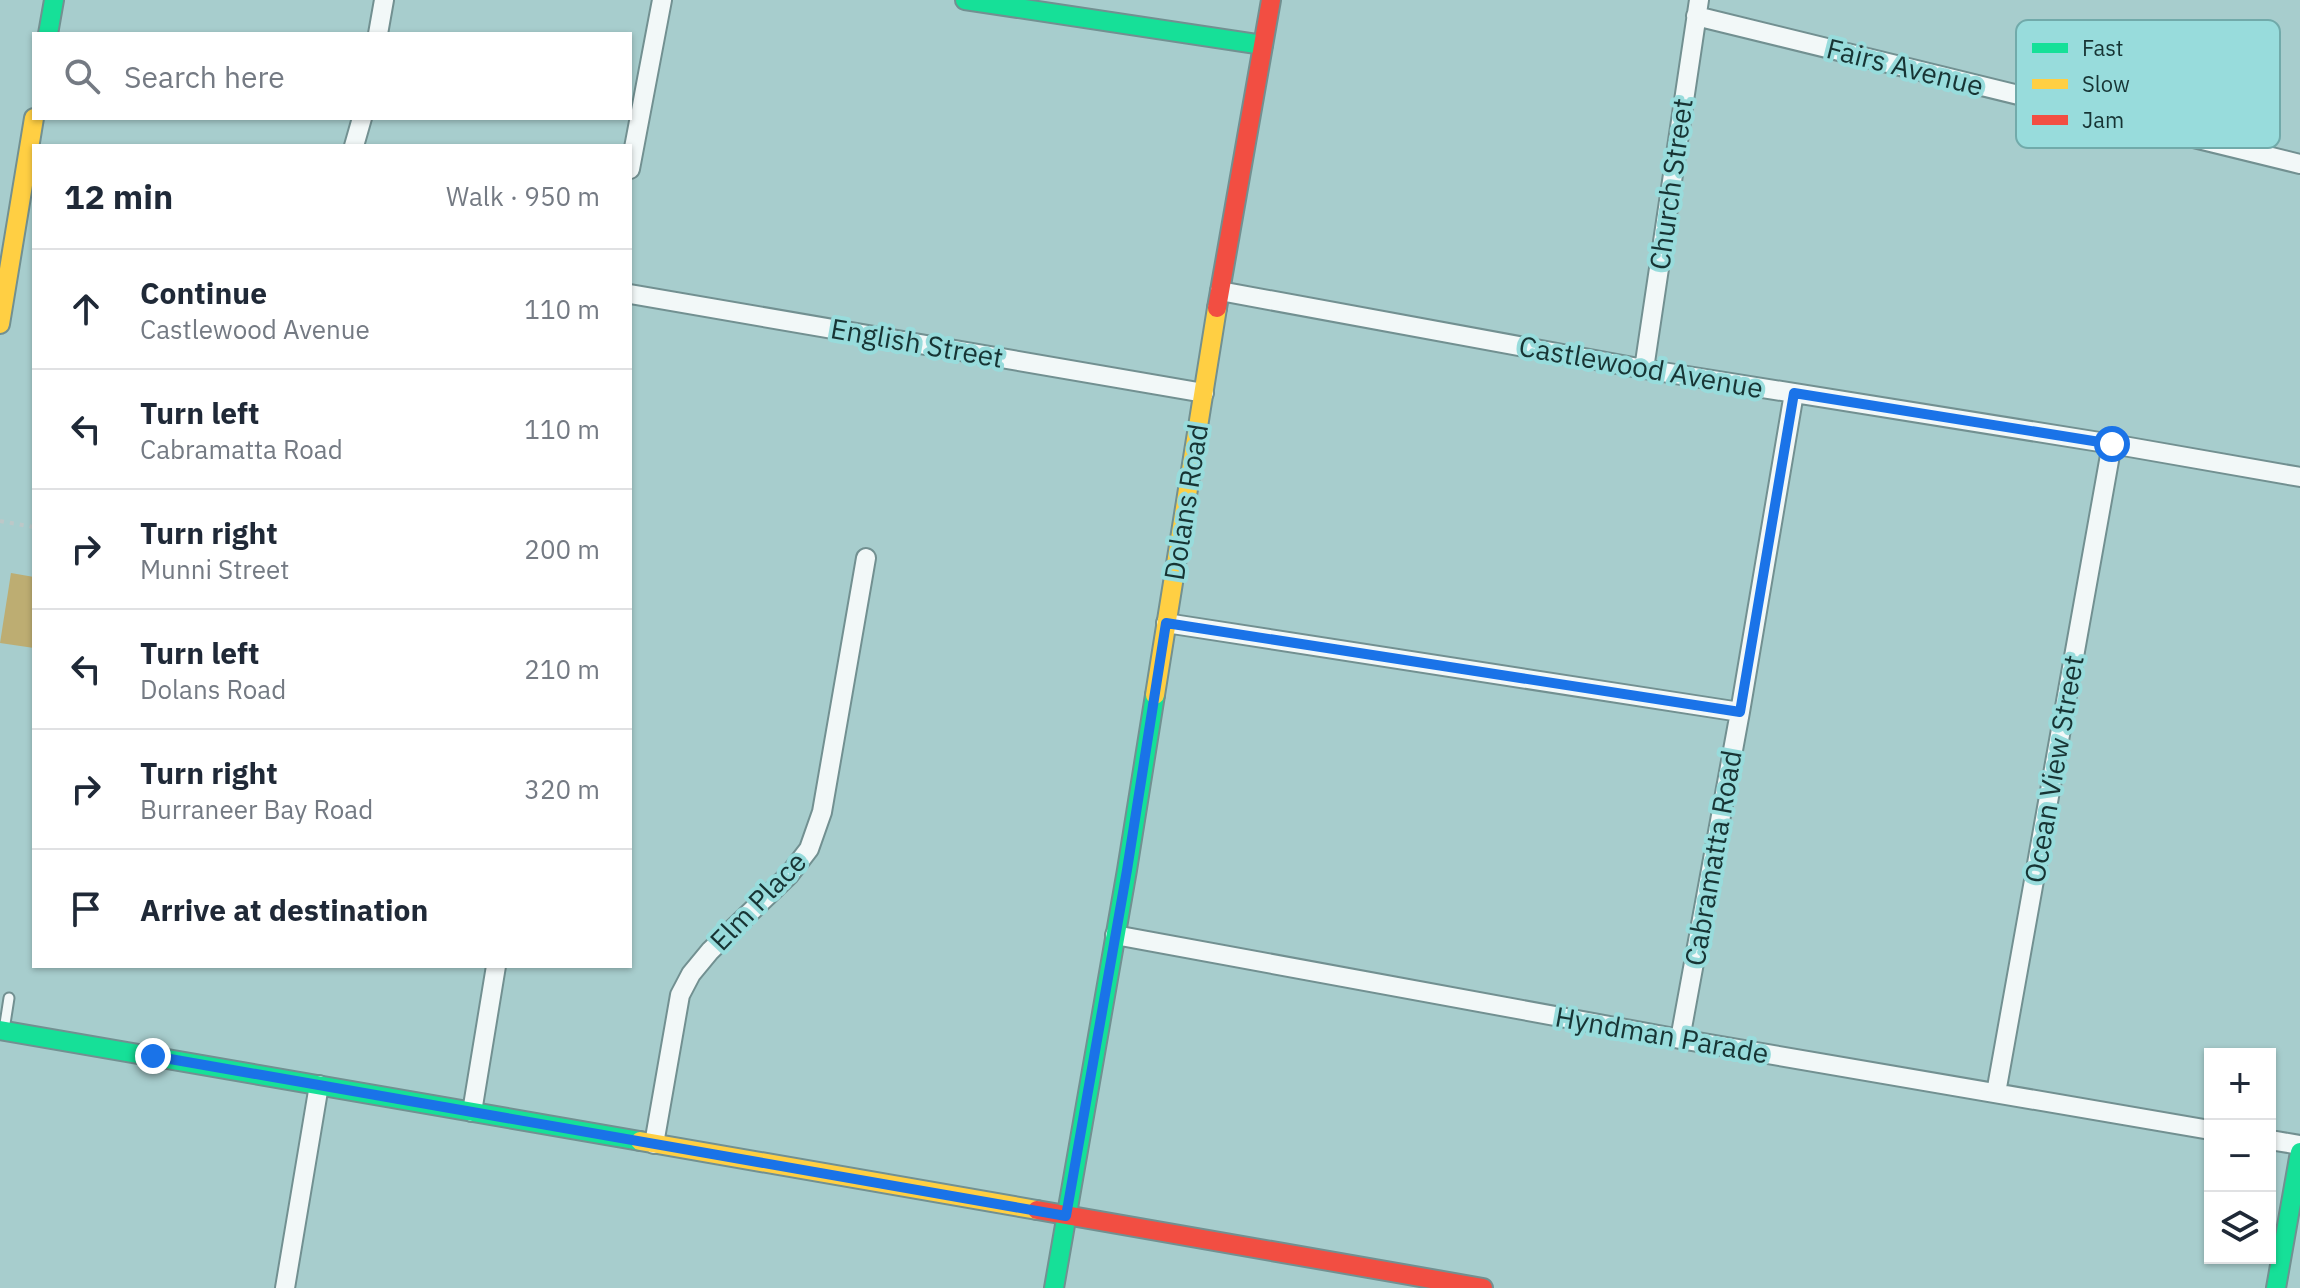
<!DOCTYPE html>
<html lang="en">
<head>
<meta charset="utf-8">
<style>
	:root { --surface:#fff; --page:#f6f6f7; --text:#1f2937; --muted:#747a83; --line:#e0e1e3 }
	body { margin:0; font-family:"IBM Plex Sans",sans-serif; background:var(--page); color:var(--text) }
	.controls { position:absolute; right:24px; bottom:24px; display:grid; overflow:hidden; border-radius:0px; box-shadow:0 2px 6px #0004 }
	.controls button { width:72px; height:72px; display:grid; place-items:center; padding:0; border:0; border-bottom:2px solid var(--line); background:var(--surface); color:var(--text); font:40px sans-serif }
	.stop { position:absolute; width:24px; height:24px; margin:-18px; border:6px solid #1a73e8; border-radius:50%; background:#fff }
	.stop.end { background:#1a73e8; border-color:#fff; box-shadow:0 2px 8px #0008 }
	.list { margin:0; padding:0; list-style:none }
	h2 { display:flex; justify-content:space-between; align-items:center; height:104px; margin:0; padding:0 32px; font-size:34px }
	h2 small { font-size:26px; font-weight:400; color:var(--muted) }
	.list li { display:grid; grid-template-columns:52px 1fr auto; gap:24px; align-items:center; box-sizing:border-box; height:120px; padding:0 32px; border-top:2px solid var(--line) }
	.list b { display:block; font-size:30px; white-space:nowrap }
	.list p { margin:0; font-size:26px; white-space:nowrap; color:var(--muted) }
	.list em { font-size:26px; font-style:normal; color:var(--muted) }
	.icon { flex:none; width:44px; height:44px; fill:none; stroke:currentColor; stroke-width:2; stroke-linecap:round; stroke-linejoin:round }
	.map { position:relative; flex:none; width:2300px; height:1288px; overflow:hidden }
	.search { position:absolute; background:var(--surface); box-shadow:0 2px 6px #0004; left:32px; top:32px; width:600px; height:88px; display:flex; align-items:center; gap:20px; box-sizing:border-box; padding:0 28px; border-radius:0px; color:var(--muted); font-size:30px }
	.panel { position:absolute; background:var(--surface); box-shadow:0 2px 6px #0004; left:32px; top:144px; width:600px; height:824px; border-radius:0px }
	.map>svg:first-child { display:block }
	.green { fill:#bdad72 }
	.lines { fill:none; stroke-linecap:round; stroke-linejoin:round }
	.lane-casing { stroke:#729091; stroke-width:13 }
	.street-casing { stroke:#729091; stroke-width:22 }
	.fast-casing { stroke:#729091; stroke-width:22 }
	.slow-casing { stroke:#729091; stroke-width:22 }
	.jam-casing { stroke:#729091; stroke-width:22 }
	.path { stroke:#bcc8c8; stroke-width:4; stroke-dasharray:4 6; stroke-linecap:butt }
	.lane { stroke:#f2f8f8; stroke-width:9 }
	.street { stroke:#f2f8f8; stroke-width:18 }
	.fast { stroke:#16e098; stroke-width:18 }
	.slow { stroke:#ffcf43; stroke-width:18 }
	.jam { stroke:#f24e42; stroke-width:18 }
	.route { stroke:#1a73e8; stroke-width:10 }
	.labels { text-anchor:middle; stroke-width:8; stroke-linejoin:round; paint-order:stroke }
	.street-label { font-size:28px; fill:#173434; stroke:#98dcdc }
	.key { fill:#98dcdc; stroke:#71aaaa; stroke-width:2 }
	.key-label { font-size:22px; fill:#173434 }
</style>
</head>
<body>
<div class="map">
<svg width="2300" height="1288" viewBox="0 0 2300 1288">
	<rect width="100%" height="100%" fill="#a7cdcd"/>
	<path class="green" d="M11,573L34,577V648L0,643Z"/>
	<g class="lines">
		<defs>
			<path id="lane" d="M4,1030L9,998"/>
			<path id="street" d="M1696,16L2300,164
				M378,34L384,0
				M354,146L362,118
				M630,169L662,0
				M1220,291L1644,369L2112,444L2300,477
				M630,294L1204,393
				M1644,369L1699,0
				M1166,623L1740,712
				M1115,935L1680,1039L2210,1130
				M1680,1039L1740,712L1794,393
				M1996,1093L2112,444
				M472,1112L496,966
				M2270,1140L2300,1145
				M654,1144L680,995L691,974L710,951L789,875L809,849L822,812L866,558
				M285,1288L319,1085"/>
			<path id="fast" d="M965,0L1263,45
				M48,34L54,0
				M0,1030L640,1141
				M1054,1288L1127,870L1155,695
				M2276,1288L2300,1152"/>
			<path id="slow" d="M0,324L34,118
				M1155,695L1217,308
				M640,1141L1037,1210"/>
			<path id="jam" d="M1217,308L1271,0
				M1037,1210L1483,1288"/>
		</defs>
		<use href="#lane" class="lane-casing"/>
		<use href="#street" class="street-casing"/>
		<use href="#fast" class="fast-casing"/>
		<use href="#slow" class="slow-casing"/>
		<use href="#jam" class="jam-casing"/>
		<path class="path" d="M0,521L34,527"/>
		<use href="#lane" class="lane"/>
		<use href="#street" class="street"/>
		<use href="#fast" class="fast"/>
		<use href="#slow" class="slow"/>
		<use href="#jam" class="jam"/>
	</g>
	<g class="lines">
		<path class="route" d="M153,1056L1066,1216L1127,870L1166,623L1740,712L1794,393L2112,444"/>
	</g>
	<g class="labels">
		<g class="street-label">
			<text transform="translate(1905 67) rotate(14)" y="10">Fairs Avenue</text>
			<text transform="translate(1671 184) rotate(-82)" y="10">Church Street</text>
			<text transform="translate(917 343) rotate(10)" y="10">English Street</text>
			<text transform="translate(1641 367) rotate(10)" y="10">Castlewood Avenue</text>
			<text transform="translate(1186 502) rotate(-81)" y="10">Dolans Road</text>
			<text transform="translate(2054 769) rotate(-80)" y="10">Ocean View Street</text>
			<text transform="translate(1713 858) rotate(-80)" y="10">Cabramatta Road</text>
			<text transform="translate(758 901) rotate(-46)" y="10">Elm Place</text>
			<text transform="translate(1662 1035) rotate(10)" y="10">Hyndman Parade</text>
		</g>
	</g>
	<rect x="2016" y="20" width="264" height="128" rx="12" class="key"/>
	<rect x="2032" y="43" width="36" height="10" fill="#16e098"/>
	<rect x="2032" y="79" width="36" height="10" fill="#ffcf43"/>
	<rect x="2032" y="115" width="36" height="10" fill="#f24e42"/>
	<g class="key-label">
		<text x="2082" y="56">Fast</text>
		<text x="2082" y="92">Slow</text>
		<text x="2082" y="128">Jam</text>
	</g>
</svg>
<div class="controls">
<button>+</button>
<button>−</button>
<button><svg class="icon" aria-label="layers" viewBox="0 0 24 24"><path d="M12 4l9 5-9 5-9-5zM3 14l9 5 9-5"/></svg></button>
</div>
<div class="stop" style="left:2112px;top:444px"></div>
<div class="stop end" style="left:153px;top:1056px"></div>
<div class="search"><svg class="icon" aria-label="search" viewBox="0 0 24 24"><circle cx="10" cy="10" r="6"/><path d="M15 15l6 6"/></svg>Search here</div>
<section class="panel">
<h2>12 min<small>Walk · 950 m</small></h2>
<ul class="list">
<li><svg class="icon" aria-label="ahead" viewBox="0 0 24 24"><path d="M12 20V5M6 11l6-6 6 6"/></svg><div><b>Continue</b><p>Castlewood Avenue</p></div><em>110 m</em></li>
<li><svg class="icon" aria-label="left" viewBox="0 0 24 24"><path d="M17 20v-9H6M10 6l-5 5 5 5"/></svg><div><b>Turn left</b><p>Cabramatta Road</p></div><em>110 m</em></li>
<li><svg class="icon" aria-label="right" viewBox="0 0 24 24"><path d="M7 20v-9h11M14 6l5 5-5 5"/></svg><div><b>Turn right</b><p>Munni Street</p></div><em>200 m</em></li>
<li><svg class="icon" aria-label="left" viewBox="0 0 24 24"><path d="M17 20v-9H6M10 6l-5 5 5 5"/></svg><div><b>Turn left</b><p>Dolans Road</p></div><em>210 m</em></li>
<li><svg class="icon" aria-label="right" viewBox="0 0 24 24"><path d="M7 20v-9h11M14 6l5 5-5 5"/></svg><div><b>Turn right</b><p>Burraneer Bay Road</p></div><em>320 m</em></li>
<li><svg class="icon" aria-label="arrive" viewBox="0 0 24 24"><path d="M6 21V4h12l-3 4 3 4H6"/></svg><div><b>Arrive at destination</b></div></li>
</ul>
</section>
</div>
</body>
</html>
